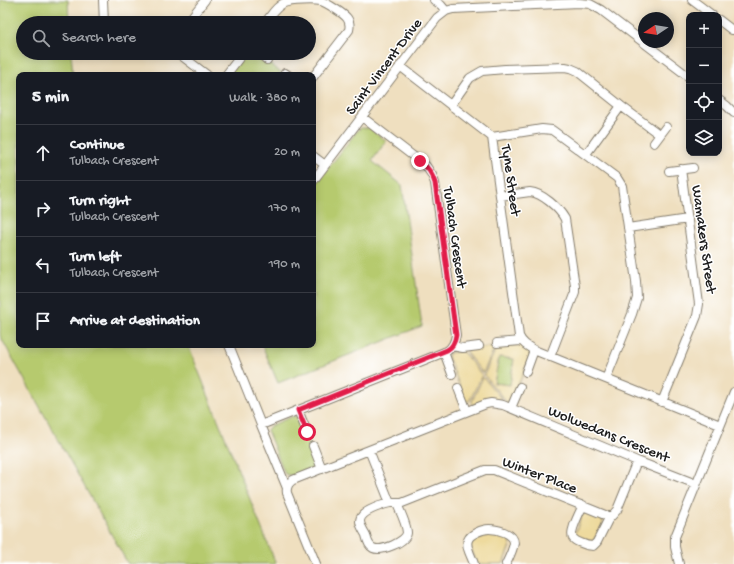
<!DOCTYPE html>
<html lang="en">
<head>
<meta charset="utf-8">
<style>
	:root { --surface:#171b24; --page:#20242c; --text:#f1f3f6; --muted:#9ea1a6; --line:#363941 }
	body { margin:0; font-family:"Gochi Hand",sans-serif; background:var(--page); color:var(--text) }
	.controls { position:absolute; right:12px; top:12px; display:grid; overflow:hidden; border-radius:8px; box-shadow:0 2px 10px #0003 }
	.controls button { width:36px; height:36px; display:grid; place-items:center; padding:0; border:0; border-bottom:1px solid var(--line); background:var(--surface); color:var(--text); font:20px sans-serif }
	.compass { position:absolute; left:638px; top:12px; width:36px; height:36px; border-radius:50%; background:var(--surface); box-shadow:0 2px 10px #0003; rotate:258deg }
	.stop { position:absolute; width:12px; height:12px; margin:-9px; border:3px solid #e11d48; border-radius:50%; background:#fff }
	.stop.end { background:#e11d48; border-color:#fff; box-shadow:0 1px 4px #0008 }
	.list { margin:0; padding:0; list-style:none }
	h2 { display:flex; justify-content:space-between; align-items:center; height:52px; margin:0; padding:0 16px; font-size:17px }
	h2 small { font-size:13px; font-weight:400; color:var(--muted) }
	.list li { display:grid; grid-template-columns:26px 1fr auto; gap:12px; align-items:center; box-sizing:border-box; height:56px; padding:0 16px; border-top:1px solid var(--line) }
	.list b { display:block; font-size:15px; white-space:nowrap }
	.list p { margin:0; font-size:13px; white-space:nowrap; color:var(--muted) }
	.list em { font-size:13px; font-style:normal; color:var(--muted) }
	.icon { flex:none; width:22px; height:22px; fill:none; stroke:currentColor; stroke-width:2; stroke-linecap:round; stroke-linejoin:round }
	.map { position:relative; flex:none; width:734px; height:564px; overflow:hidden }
	.search { position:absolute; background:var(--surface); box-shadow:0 2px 10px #0003; left:16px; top:16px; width:300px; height:44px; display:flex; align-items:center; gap:10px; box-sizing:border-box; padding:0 14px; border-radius:22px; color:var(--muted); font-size:15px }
	.panel { position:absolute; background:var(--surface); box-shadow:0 2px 10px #0003; left:16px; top:72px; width:300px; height:276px; border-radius:8px }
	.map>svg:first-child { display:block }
	.green { fill:#b6ca6e; stroke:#697345 }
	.sand { fill:#eeda9e; stroke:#857b5d; fill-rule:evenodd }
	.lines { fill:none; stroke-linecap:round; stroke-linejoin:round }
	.street-casing { stroke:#867e6e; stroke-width:10 }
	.street { stroke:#fff; stroke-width:8 }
	.route { stroke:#e11d48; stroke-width:5 }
	.labels { text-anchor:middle; stroke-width:3; stroke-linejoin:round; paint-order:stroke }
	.street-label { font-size:15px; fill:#1c1c1c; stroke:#fff }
</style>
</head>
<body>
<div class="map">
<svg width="734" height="564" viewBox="0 0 734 564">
	<rect width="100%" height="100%" fill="#fff"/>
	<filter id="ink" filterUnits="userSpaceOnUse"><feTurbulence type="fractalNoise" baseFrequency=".025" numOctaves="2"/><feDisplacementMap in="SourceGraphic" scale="8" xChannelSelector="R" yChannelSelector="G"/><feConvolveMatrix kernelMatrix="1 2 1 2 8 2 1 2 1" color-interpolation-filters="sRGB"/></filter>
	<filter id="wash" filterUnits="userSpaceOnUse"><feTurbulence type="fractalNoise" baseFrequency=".012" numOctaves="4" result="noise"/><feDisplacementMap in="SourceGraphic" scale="16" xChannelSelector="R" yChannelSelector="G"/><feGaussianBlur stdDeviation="0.9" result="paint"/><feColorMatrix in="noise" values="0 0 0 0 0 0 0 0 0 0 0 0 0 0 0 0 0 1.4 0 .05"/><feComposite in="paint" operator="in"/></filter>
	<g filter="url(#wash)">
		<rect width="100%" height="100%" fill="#efdfbf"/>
		<path class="green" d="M0,0H68L69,23H23V53H71L73,75H19V345H188L276,564H128L0,336Z
			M246,53H255L284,75H229Z
			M361,128H369L386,141L372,161L402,185L422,326L278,383L262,345H313V188L357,131Z
			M499,357L514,359L510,385L494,383Z
			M293,416L298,417L316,462L313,468L293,476L285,474L267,430L270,426Z"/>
		<path class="sand" d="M520,344L529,351L531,355L511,402L508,404L484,375L497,346ZM499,357L514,359L510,385L494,383Z
			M494,346V349L483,373L467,354V350Z
			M462,351L482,375L470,400L466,402L448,357L449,353Z
			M483,377L501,398L502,401C490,400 484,399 473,405L472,401Z
			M586,512L602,518L603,524L592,543L579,540L575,534L582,514Z
			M489,531L508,537L511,543L503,564H478L477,563L470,546L471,539Z"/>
	</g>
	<g filter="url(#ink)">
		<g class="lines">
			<defs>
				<path id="street" d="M103,0L104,23
					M434,0L441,5L446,11
					M692,0L712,15
					M719,20L732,30H734
					M187,23L205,0
					M265,23C271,16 275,7 284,3C291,0 315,0 321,1C327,3 344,14 347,18C350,22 350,26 349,30L313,77
					M178,53L207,75
					M259,53L267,60
					M400,66L492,137L519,336C522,343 527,346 534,350L720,425
					M285,73L288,75
					M226,75L243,53
					M719,100L727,106L734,113
					M451,105L470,78L482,71L505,69L565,67L570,68L577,71L621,106L660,135
					M492,137L542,129L552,130L617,178L622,186L623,193L636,281L637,298L632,314L606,379
					M654,143L666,127
					M586,154L621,106
					M313,156L325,165
					M669,171L693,168
					M313,181L437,18L446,11L453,9L579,3L590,4L601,10L689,77
					M500,196L530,192C542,193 559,208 565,219L575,286V292L550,357
					M628,228L688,219
					M497,343L521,341
					M229,345L261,425L447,351C453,347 455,342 456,335L435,183L432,175L426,166L362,117
					M452,346L463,348L479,346
					M444,352L452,374
					M526,372L534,350
					M458,388L467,411
					M662,402L697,316L699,304L681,169
					M511,408L520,387
					M298,410L307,432
					M261,425L287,488
					M313,446L322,469
					M369,450L390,503H402L485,470H494L499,472L610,517
					M390,503C382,505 360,511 360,521C360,526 364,531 366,535C367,540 369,546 373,548C381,552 406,542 407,533C407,525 400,511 397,504
					M583,505C580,512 569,532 573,538C575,541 578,542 581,543C585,545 589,546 593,546L597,542L608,520L617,510L637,461
					M316,564L287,493C286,487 288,483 293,480L486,404L491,403L503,405L637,461L696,484
					M474,564C472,557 465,547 468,540C470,534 483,529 489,529C497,529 514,533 514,543C513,550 509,558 506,564
					M679,564L675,547V537L734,392"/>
			</defs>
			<use href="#street" class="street-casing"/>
			<use href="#street" class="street"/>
		</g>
	</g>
	<g class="lines" filter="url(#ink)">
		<path class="route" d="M307,432L298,410L447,350C453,347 455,342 456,335L435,183C432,173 428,167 420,161"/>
	</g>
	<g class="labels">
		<g class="street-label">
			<text transform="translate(383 66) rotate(-53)" y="5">Saint Vincent Drive</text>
			<text transform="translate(512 180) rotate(82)" y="5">Tyne Street</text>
			<text transform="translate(456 237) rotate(82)" y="5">Tulbach Crescent</text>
			<text transform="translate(705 239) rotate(82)" y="5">Wamakers Street</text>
			<text transform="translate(609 433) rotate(22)" y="5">Wolwedans Crescent</text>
			<text transform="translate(540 474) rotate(21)" y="5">Winter Place</text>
		</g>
	</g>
</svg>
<div class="controls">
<button>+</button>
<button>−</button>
<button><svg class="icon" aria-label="locate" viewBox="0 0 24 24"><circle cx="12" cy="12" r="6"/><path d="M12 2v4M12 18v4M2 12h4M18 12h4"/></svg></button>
<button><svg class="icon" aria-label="layers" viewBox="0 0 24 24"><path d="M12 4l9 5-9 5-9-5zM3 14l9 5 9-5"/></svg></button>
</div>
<svg class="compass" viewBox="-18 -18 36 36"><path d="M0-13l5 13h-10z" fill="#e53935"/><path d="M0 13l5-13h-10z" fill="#9ea1a6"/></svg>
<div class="stop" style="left:307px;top:432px"></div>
<div class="stop end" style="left:420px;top:161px"></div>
<div class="search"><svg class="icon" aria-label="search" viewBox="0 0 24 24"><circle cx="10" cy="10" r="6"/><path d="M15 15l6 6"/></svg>Search here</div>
<section class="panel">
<h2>5 min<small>Walk · 380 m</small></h2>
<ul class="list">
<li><svg class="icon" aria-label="ahead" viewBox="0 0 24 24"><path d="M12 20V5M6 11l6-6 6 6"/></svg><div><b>Continue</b><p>Tulbach Crescent</p></div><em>20 m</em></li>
<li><svg class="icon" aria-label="right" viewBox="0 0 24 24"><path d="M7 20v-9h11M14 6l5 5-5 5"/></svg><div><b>Turn right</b><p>Tulbach Crescent</p></div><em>170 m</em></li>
<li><svg class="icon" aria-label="left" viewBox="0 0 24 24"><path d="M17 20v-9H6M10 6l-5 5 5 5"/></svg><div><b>Turn left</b><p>Tulbach Crescent</p></div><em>190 m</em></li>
<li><svg class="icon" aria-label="arrive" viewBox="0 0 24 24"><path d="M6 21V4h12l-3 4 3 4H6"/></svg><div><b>Arrive at destination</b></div></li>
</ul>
</section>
</div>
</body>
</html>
